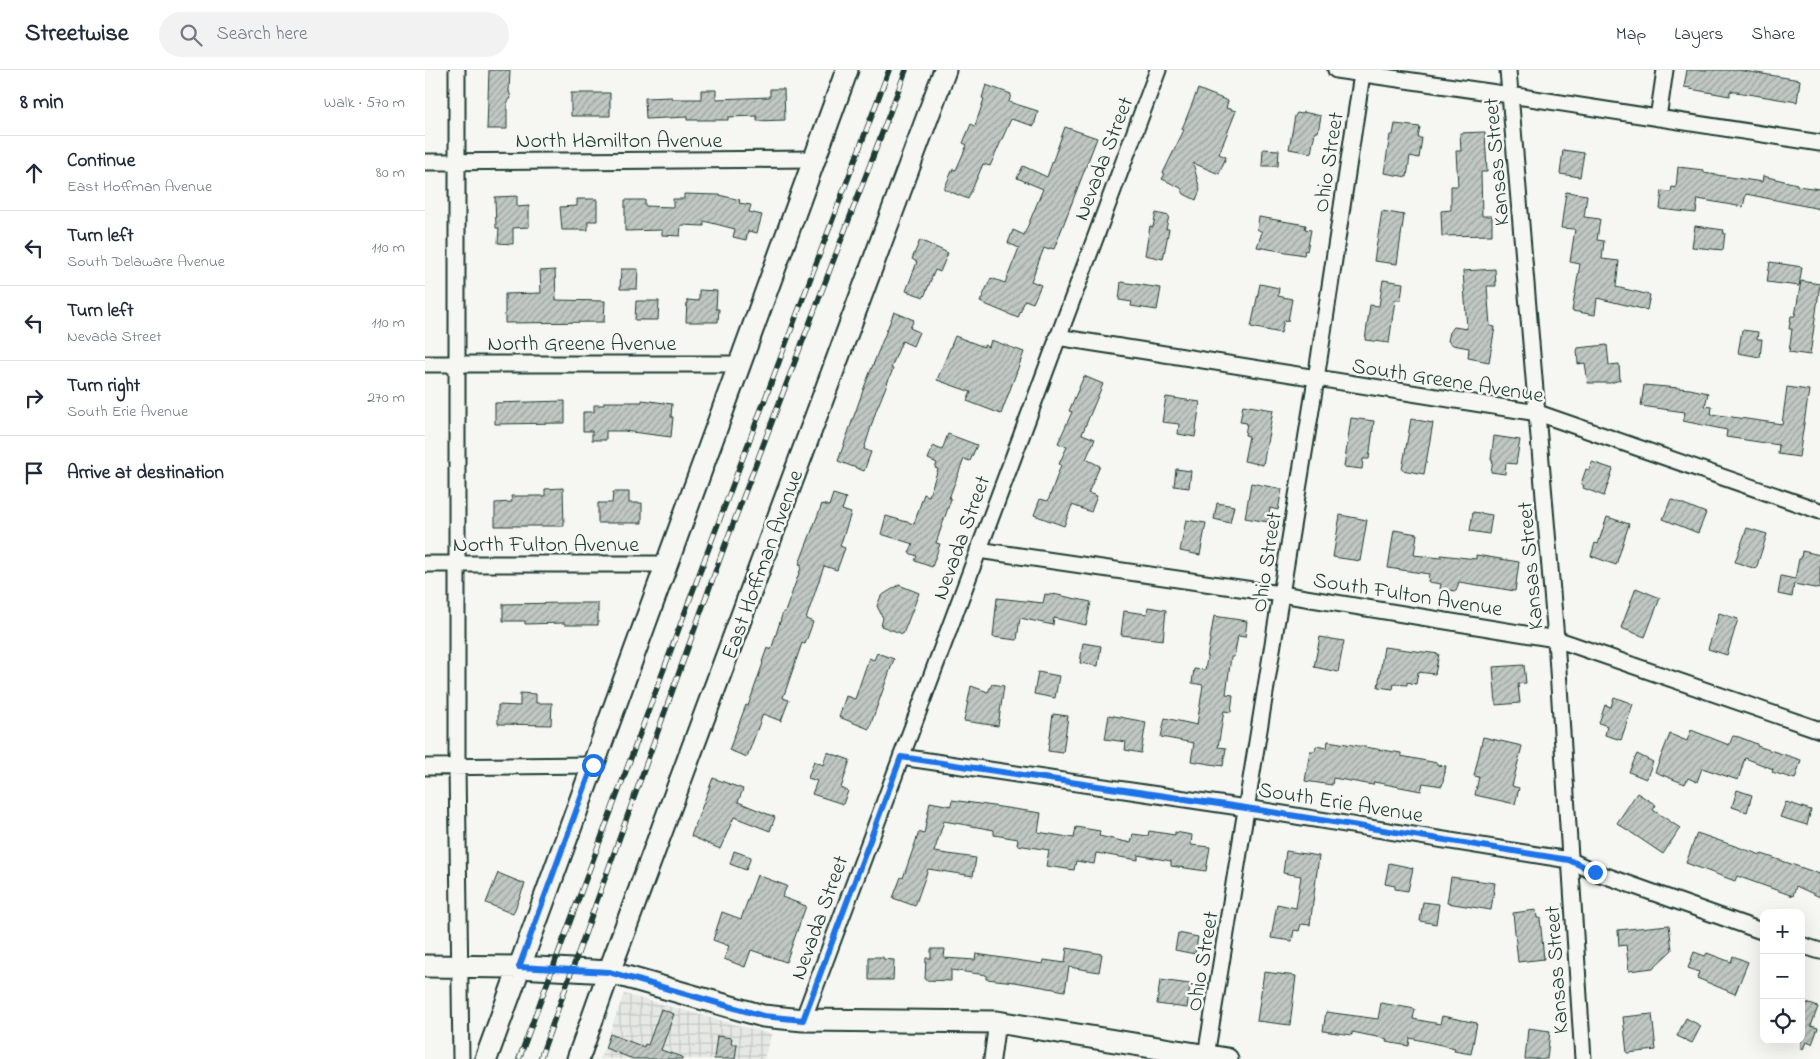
<!DOCTYPE html>
<html lang="en">
<head>
<meta charset="utf-8">
<style>
	:root { --surface:#fff; --page:#f2f2f3; --text:#1f2937; --muted:#747a83; --line:#e0e1e3 }
	body { margin:0; font-family:"Indie Flower",sans-serif; background:var(--page); color:var(--text) }
	.controls { position:absolute; right:15px; bottom:15px; display:grid; overflow:hidden; border-radius:10px; box-shadow:0 5px 20px #0002 }
	.controls button { width:45px; height:45px; display:grid; place-items:center; padding:0; border:0; border-bottom:1px solid var(--line); background:var(--surface); color:var(--text); font:25px sans-serif }
	.stop { position:absolute; width:15px; height:15px; margin:-11px; border:4px solid #1a73e8; border-radius:50%; background:#fff }
	.stop.end { background:#1a73e8; border-color:#fff; box-shadow:0 1px 5px #0008 }
	.list { margin:0; padding:0; list-style:none }
	h2 { display:flex; justify-content:space-between; align-items:center; height:65px; margin:0; padding:0 20px; font-size:21px }
	h2 small { font-size:16px; font-weight:400; color:var(--muted) }
	.list li { display:grid; grid-template-columns:32px 1fr auto; gap:15px; align-items:center; box-sizing:border-box; height:75px; padding:0 20px; border-top:1px solid var(--line) }
	.list b { display:block; font-size:19px; white-space:nowrap }
	.list p { margin:0; font-size:16px; white-space:nowrap; color:var(--muted) }
	.list em { font-size:16px; font-style:normal; color:var(--muted) }
	.icon { flex:none; width:28px; height:28px; fill:none; stroke:currentColor; stroke-width:2; stroke-linecap:round; stroke-linejoin:round }
	.map { position:relative; flex:none; width:1395px; height:989px; overflow:hidden }
	header { display:flex; align-items:center; gap:30px; box-sizing:border-box; height:70px; padding:0 25px; background:var(--surface); border-bottom:1px solid var(--line) }
	header strong { font-size:24px }
	nav { display:flex; gap:28px; margin-inline-start:auto; font-size:18px }
	.search { width:350px; height:45px; background:var(--page); display:flex; align-items:center; gap:12px; box-sizing:border-box; padding:0 18px; border-radius:28px; color:var(--muted); font-size:19px }
	main { display:flex }
	aside { flex:1; background:var(--surface) }
	.map>svg:first-child { display:block }
	.industrial { fill:url(#industrial-grid) }
	.building { fill:url(#building-hatch); stroke:#1f3d34 }
	.lines { fill:none; stroke-linecap:round; stroke-linejoin:round }
	.street-casing { stroke:#1f3d34; stroke-width:19 }
	.secondary-casing { stroke:#1f3d34; stroke-width:25 }
	.street { stroke:#f6f6f2; stroke-width:15 }
	.secondary { stroke:#f6f6f2; stroke-width:21 }
	.rail-casing { stroke:#1f3d34; stroke-width:5.5 }
	.rail { stroke:#f6f6f2; stroke-width:4; stroke-dasharray:11; stroke-linecap:butt }
	.route { stroke:#1a73e8; stroke-width:6 }
	.labels { text-anchor:middle; stroke-width:5; stroke-linejoin:round; paint-order:stroke }
	.street-label { font-size:22px; fill:#1f3d34; stroke:#f6f6f2 }
</style>
</head>
<body>
<header>
<strong>Streetwise</strong>
<div class="search"><svg class="icon" aria-label="search" viewBox="0 0 24 24"><circle cx="10" cy="10" r="6"/><path d="M15 15l6 6"/></svg>Search here</div>
<nav><a>Map</a><a>Layers</a><a>Share</a></nav>
</header>
<main>
<aside>
<h2>8 min<small>Walk · 570 m</small></h2>
<ul class="list">
<li><svg class="icon" aria-label="ahead" viewBox="0 0 24 24"><path d="M12 20V5M6 11l6-6 6 6"/></svg><div><b>Continue</b><p>East Hoffman Avenue</p></div><em>80 m</em></li>
<li><svg class="icon" aria-label="left" viewBox="0 0 24 24"><path d="M17 20v-9H6M10 6l-5 5 5 5"/></svg><div><b>Turn left</b><p>South Delaware Avenue</p></div><em>110 m</em></li>
<li><svg class="icon" aria-label="left" viewBox="0 0 24 24"><path d="M17 20v-9H6M10 6l-5 5 5 5"/></svg><div><b>Turn left</b><p>Nevada Street</p></div><em>110 m</em></li>
<li><svg class="icon" aria-label="right" viewBox="0 0 24 24"><path d="M7 20v-9h11M14 6l5 5-5 5"/></svg><div><b>Turn right</b><p>South Erie Avenue</p></div><em>270 m</em></li>
<li><svg class="icon" aria-label="arrive" viewBox="0 0 24 24"><path d="M6 21V4h12l-3 4 3 4H6"/></svg><div><b>Arrive at destination</b></div></li>
</ul>
</aside>
<div class="map">
<svg width="1395" height="989" viewBox="0 0 1395 989">
	<defs>
		<pattern id="industrial-grid" width="8" height="8" patternUnits="userSpaceOnUse" patternTransform="scale(1.25)"><rect width="8" height="8" fill="#e6e8e4"/><path d="M0 4h8M4 0v8" fill="none" stroke="#c5c8c4"/></pattern>
		<pattern id="building-hatch" width="6" height="6" patternUnits="userSpaceOnUse" patternTransform="scale(1.25)"><rect width="6" height="6" fill="#c1c8c3"/><path d="M-1 1l2-2M0 6l6-6M5 7l2-2" fill="none" stroke="#9ca49f"/></pattern>
	</defs>
	<rect width="100%" height="100%" fill="#f6f6f2"/>
	<filter id="ink" filterUnits="userSpaceOnUse"><feTurbulence type="fractalNoise" baseFrequency=".02" numOctaves="2"/><feDisplacementMap in="SourceGraphic" scale="10" xChannelSelector="R" yChannelSelector="G"/><feConvolveMatrix kernelMatrix="1 2 1 2 8 2 1 2 1" color-interpolation-filters="sRGB"/></filter>
	<g filter="url(#ink)">
		<path class="industrial" d="M199,924L346,964L339,989H175Z"/>
		<path class="building" d="M64,0H85L84,21L86,28L82,33V59H62Z
			M1262,0H1313L1375,10L1372,32L1305,21V26L1265,19L1266,18L1259,17Z
			M561,15L586,24L584,32L613,41L609,56L586,49L565,96L558,94L543,129L519,119L528,99L531,100L542,75L538,73L546,54L550,56L559,29L557,28Z
			M345,19H359L360,50L332,51V46L303,47V50H262V47L221,49L220,28L247,27V29H276V20H291V29L345,27Z
			M773,19L803,31L801,38L811,41L794,84L801,87L794,104L768,93L775,120L771,130L759,124L756,118L737,109L740,104L738,103L759,60L757,59Z
			M146,23H185V46H146Z
			M878,42L896,46L893,62H890L886,83L864,79L870,46L872,43L877,44Z
			M970,54L995,57L993,68H997L994,88L985,86L982,107L959,103L965,65H968Z
			M640,57L672,68L629,179L625,178L624,180L619,178L606,211L616,215L608,233L600,230L593,248L555,232L566,208L580,213L594,178L583,173L588,160L599,165L618,119L592,108L598,96L622,107Z
			M1060,62L1062,102H1056L1057,146H1067V165L1017,166L1016,141L1026,140V116H1033L1031,81H1036L1035,63Z
			M838,79L854,80L853,96H837Z
			M1138,80L1159,83L1155,107L1135,104Z
			M1253,97L1279,100V103L1337,112L1338,106L1372,114V116L1395,119V139L1321,124L1318,137L1273,129L1271,143L1235,139L1237,121L1246,122L1247,117L1251,118Z
			M1141,122L1162,125L1159,147L1175,149L1172,170L1179,171L1177,189L1194,191L1191,217L1225,225L1222,240L1172,228L1170,245L1147,241L1155,194L1145,192L1150,159L1136,158Z
			M259,124L294,125L315,130L314,133L326,135L324,142L337,145L332,163L323,161L321,170L308,167L310,159L279,151V156L256,155L255,166L237,165V160L200,161V130H220V136L248,137V129H259Z
			M92,126V137L104,136V157L88,158V174L73,173L74,158H71L70,127Z
			M152,129H172V151H163V160H137L135,137L152,136Z
			M957,141L979,145L972,194L949,191Z
			M731,143L744,146L741,159H744L738,189L720,185L725,156L728,157Z
			M834,147L881,155L880,159L886,160L882,181L880,180L879,185L832,177L837,162L832,159Z
			M1270,156L1299,160L1298,163H1300L1298,180L1267,177Z
			M495,170L523,183L515,202L510,200L499,227L481,221L492,192L487,189Z
			M1345,192L1377,197L1374,216L1342,212Z
			M196,199H213L212,219H195Z
			M1070,199L1071,216H1062L1065,256L1070,257L1064,292L1043,288L1044,278L1028,275L1023,271L1025,262L1029,257L1042,259L1038,201Z
			M130,200L131,230L180,231L179,252L80,253V224L116,223L115,201Z
			M958,210L978,213L976,230H970L964,273L940,270L945,235L954,236Z
			M1376,211L1395,214L1385,285L1364,282L1367,259H1364L1366,246H1370Z
			M696,212L736,218L732,240L706,236L707,232L694,230Z
			M835,214L854,218L853,226L867,229L863,251L859,250L856,263L826,257Z
			M274,220L292,221L291,239H294L293,252H261L262,230L274,231Z
			M211,231H234L233,250H210Z
			M469,242L489,250L485,258L494,262L488,276L477,271L466,298L468,299L451,341L439,379L446,382L439,401L413,391L440,315Z
			M1317,260L1333,262L1332,269H1337L1335,287L1313,283Z
			M530,266L559,277V275L564,277L566,270L599,282L576,344L542,331L546,322L512,310Z
			M1182,275L1184,295L1194,294L1195,310L1185,313H1163L1160,293L1153,294L1152,278Z
			M659,306L678,314L657,364L670,369L661,389L675,396L663,423L672,426L666,442L647,435L639,456L609,445L615,429L623,431L636,395L634,394L642,377L633,373L647,342L644,341Z
			M1219,315L1265,319L1283,323L1280,336L1287,337L1286,344L1357,354L1362,317L1384,320L1374,387L1353,384L1354,375L1301,367L1302,360L1258,351L1260,342L1216,336Z
			M741,327L775,332L770,367L753,364L754,354L737,352Z
			M217,330L247,334L246,347H248L246,367L199,361H181V370H167V361H158V342H169V335H179V332H217Z
			M140,331V353L70,354V333Z
			M818,335L848,340L838,395L819,391L824,366L820,365L822,353L815,352Z
			M926,348L949,351L944,389H938L937,399L919,397Z
			M986,349L1008,353L999,404L977,400Z
			M523,364L552,375L545,391L539,389L524,428L526,429L511,473L515,474L507,497L490,491L492,486L484,483L488,474L456,464L461,446L489,454L499,424L504,426L513,399L510,398L512,393L503,389L508,376L517,380Z
			M1069,366L1095,370L1091,394L1081,393L1080,404L1066,402L1068,390H1066Z
			M1167,392L1188,399L1179,426L1158,418L1159,416L1156,414L1161,399L1164,400Z
			M751,399L766,401L764,418L749,416Z
			M826,413L857,419L853,440L845,438L843,452L820,448Z
			M138,418L139,456H70V433L87,432L86,426H120V419Z
			M188,422H204V433H217V453H173V433H187Z
			M408,424L421,428L417,440L426,443L415,476L420,478L412,500L399,496L381,549L388,552L380,574L377,573L358,628L364,630L356,651L338,644L322,687L304,680L321,635L323,636L338,593L337,592L342,578L346,580L358,542H360L377,495L374,494L397,434L404,436Z
			M1246,429L1281,443L1273,463L1238,449Z
			M792,433L809,436L805,453L789,449Z
			M1048,442L1067,445L1064,464L1045,461Z
			M915,445L942,450L935,491L908,487Z
			M1182,447L1204,454L1191,495L1166,486L1170,473L1173,474Z
			M761,450L781,453L775,485L755,481Z
			M1322,458L1342,464L1331,499L1310,492Z
			M969,460L992,464L989,485L1016,488V485L1051,489V485L1094,492L1090,521L1034,512L1031,521L1015,519L1016,514L1003,512L1004,504L963,498Z
			M1377,481L1395,485V519L1369,514L1367,527L1353,524L1356,506L1370,509L1374,489H1376Z
			M474,515L494,523L478,564L456,556L458,548L452,536L456,526Z
			M1211,518L1235,528L1220,567L1196,558Z
			M620,524L627,525L628,524L666,532L661,555L629,548L628,555L595,548L592,570L568,567L572,528L618,533Z
			M140,533H173V555H140V553L100,554V551H78V534Z
			M723,537L741,540L738,570L696,565L699,541L722,544Z
			M1294,543L1313,549L1302,585L1283,579Z
			M789,546L822,551L820,567L813,566L809,587H806L801,624L808,625L806,642L799,641L793,677L801,678L798,696L766,691L769,673L736,667L740,648L772,655L778,615L767,613L769,599L780,600Z
			M895,567L919,571L913,602L889,597Z
			M658,573L676,576L673,596L655,593Z
			M959,577L1014,584L1010,604L993,602L991,614L982,612V615L969,614L968,619L953,617Z
			M452,583L469,589L444,659L414,647L421,626L430,629L444,588L449,590Z
			M1099,595L1101,613L1093,614L1095,633L1071,635L1068,597Z
			M613,602L634,606L630,628L609,624Z
			M567,614L579,616L573,656L539,651L546,616L563,622Z
			M95,623L111,624V633H127L126,655L73,654V635L95,636Z
			M1189,627L1208,634L1196,670L1180,665L1182,656L1174,653L1180,635L1186,637Z
			M628,644L643,646L638,683L623,681Z
			M684,645L721,652L716,683L700,680L701,672L680,669Z
			M1266,660L1304,675L1308,666L1314,667L1332,674V676L1376,690L1370,709L1347,702L1348,699L1320,688L1313,710L1277,698L1272,712L1263,708L1260,714L1230,702L1245,664L1262,671Z
			M1058,667L1097,676L1087,716L1094,718L1090,734L1050,725L1054,707L1049,706Z
			M903,671L976,683V686L1012,693V695L1021,696L1017,716L998,713L996,721L949,712L948,715L908,708L907,715L880,711L885,681H890L891,676L902,678Z
			M402,682L425,690L416,718L423,721L418,734L387,724L392,711L383,708L389,691L398,695Z
			M1212,684L1228,692L1221,709L1204,702Z
			M288,708L318,719L313,732L350,747L345,761L309,747L295,779L266,766Z
			M1312,720L1327,725L1322,742L1307,737Z
			M1212,723L1231,735L1228,740L1255,758L1238,784L1192,753Z
			M527,730L616,743L613,762L649,768L651,757L675,761L674,766L706,773L708,764L723,766L724,761L750,765V762L767,765L766,775L785,777L781,801L746,796V791L713,785V790L671,783L669,794L651,791L649,800L621,796L624,780L592,775L593,769L569,765V760L519,751L509,782L551,788L548,806L503,799L490,836L468,828L476,807L478,808L494,762L499,764L505,732L526,736Z
			M1361,732L1386,740L1382,755L1355,747Z
			M1272,763L1336,785L1337,784L1395,804V827L1371,816L1368,826L1312,806L1310,811L1261,793Z
			M309,781L326,787L321,800L305,794Z
			M861,781L894,786L885,855L876,854L874,861L869,860L867,871L846,868L852,834L871,838L876,806L858,803Z
			M964,793L988,798L983,821L970,819V816L960,814Z
			M73,803L100,814L88,844L61,833Z
			M332,805L362,816L357,827L381,836L361,892L326,880L320,897L299,889L304,876L288,870L297,842L316,849Z
			M1026,807L1070,813L1066,840L1022,833Z
			M998,832L1014,834L1011,854L995,851Z
			M1111,840L1112,848H1115L1119,889L1093,892L1088,843Z
			M1244,855L1247,880L1228,898L1204,901L1201,875L1194,876L1193,860Z
			M753,863L773,867L770,884L750,880Z
			M642,878L677,884L674,902L644,897L640,921L590,912L561,909V905L526,900V911L500,910L501,888H506V879H520L519,888L550,890L551,884L618,894L619,890L640,893Z
			M1269,882L1280,886L1282,883L1306,892L1308,886L1323,892L1310,924L1272,908L1274,902L1263,898Z
			M444,887H458V889L469,890L468,910H444Z
			M839,902L871,906L865,955L832,951Z
			M735,910L765,914L762,938L732,934Z
			M1376,931L1393,937L1386,956L1393,958L1387,974L1381,972L1378,979H1376Z
			M956,933L990,939L988,949L1015,954L1017,946L1052,953L1046,984L1029,981L1030,978L985,968L984,976L961,972L962,969L927,962V965L898,961L901,942L953,949Z
			M236,939L249,944L236,980L257,987V989H208L180,978L185,964L219,977L220,974L223,975Z
			M1227,944L1231,980L1202,983L1198,947Z
			M1261,948L1276,956L1267,973L1252,966Z
			M1103,958L1125,961L1122,989H1100Z
			M292,966L307,968L306,974H312L310,989H289Z"/>
		<g class="lines">
			<defs>
				<path id="street" d="M32,0V697L36,989
					M911,0L1085,25L1395,73
					M1083,0L1131,569L1158,989
					M1233,48L1240,0
					M0,92L389,89
					M632,267L1113,343L1395,441
					M0,294H315
					M553,480L856,524L1131,569L1395,660
					M0,494H241
					M476,687L821,738L1144,790L1170,802L1339,862
					M0,697L168,695
					M1376,875L1395,881
					M378,950L733,0
					M781,986L891,309L937,4
					M567,989L572,952"/>
				<path id="secondary" d="M0,896L94,897L184,902L338,946L378,950L572,952L802,989
					M61,989L422,0
					M153,989L184,902L520,0"/>
			</defs>
			<use href="#street" class="street-casing"/>
			<use href="#secondary" class="secondary-casing"/>
			<use href="#street" class="street"/>
			<use href="#secondary" class="secondary"/>
			<defs>
				<path id="rail" d="M94,989L282,483L464,0
					M115,989L297,483L481,0"/>
			</defs>
			<use href="#rail" class="rail-casing"/>
			<use href="#rail" class="rail"/>
		</g>
	</g>
	<g class="lines" filter="url(#ink)">
		<path class="route" d="M168,695L94,897L184,902L338,946L378,950L476,687L821,738L1144,790L1170,802"/>
	</g>
	<g class="labels">
		<g class="street-label">
			<text x="194" y="77">North Hamilton Avenue</text>
			<text transform="translate(677 88) rotate(-69)" y="8">Nevada Street</text>
			<text transform="translate(902 92) rotate(-81)" y="8">Ohio Street</text>
			<text transform="translate(1070 92) rotate(-95)" y="8">Kansas Street</text>
			<text x="157" y="280">North Greene Avenue</text>
			<text transform="translate(1023 309) rotate(9)" y="8">South Greene Avenue</text>
			<text transform="translate(535 467) rotate(-70)" y="8">Nevada Street</text>
			<text x="121" y="481">North Fulton Avenue</text>
			<text transform="translate(840 492) rotate(-81)" y="8">Ohio Street</text>
			<text transform="translate(336 494) rotate(-70)" y="8">East Hoffman Avenue</text>
			<text transform="translate(1104 496) rotate(-95)" y="8">Kansas Street</text>
			<text transform="translate(983 523) rotate(9)" y="8">South Fulton Avenue</text>
			<text transform="translate(916 731) rotate(9)" y="8">South Erie Avenue</text>
			<text transform="translate(393 847) rotate(-70)" y="8">Nevada Street</text>
			<text transform="translate(776 891) rotate(-80)" y="8">Ohio Street</text>
			<text transform="translate(1130 900) rotate(-94)" y="8">Kansas Street</text>
		</g>
	</g>
</svg>
<div class="controls">
<button>+</button>
<button>−</button>
<button><svg class="icon" aria-label="locate" viewBox="0 0 24 24"><circle cx="12" cy="12" r="6"/><path d="M12 2v4M12 18v4M2 12h4M18 12h4"/></svg></button>
</div>
<div class="stop" style="left:168px;top:695px"></div>
<div class="stop end" style="left:1170px;top:802px"></div>
</div>
</main>
</body>
</html>
